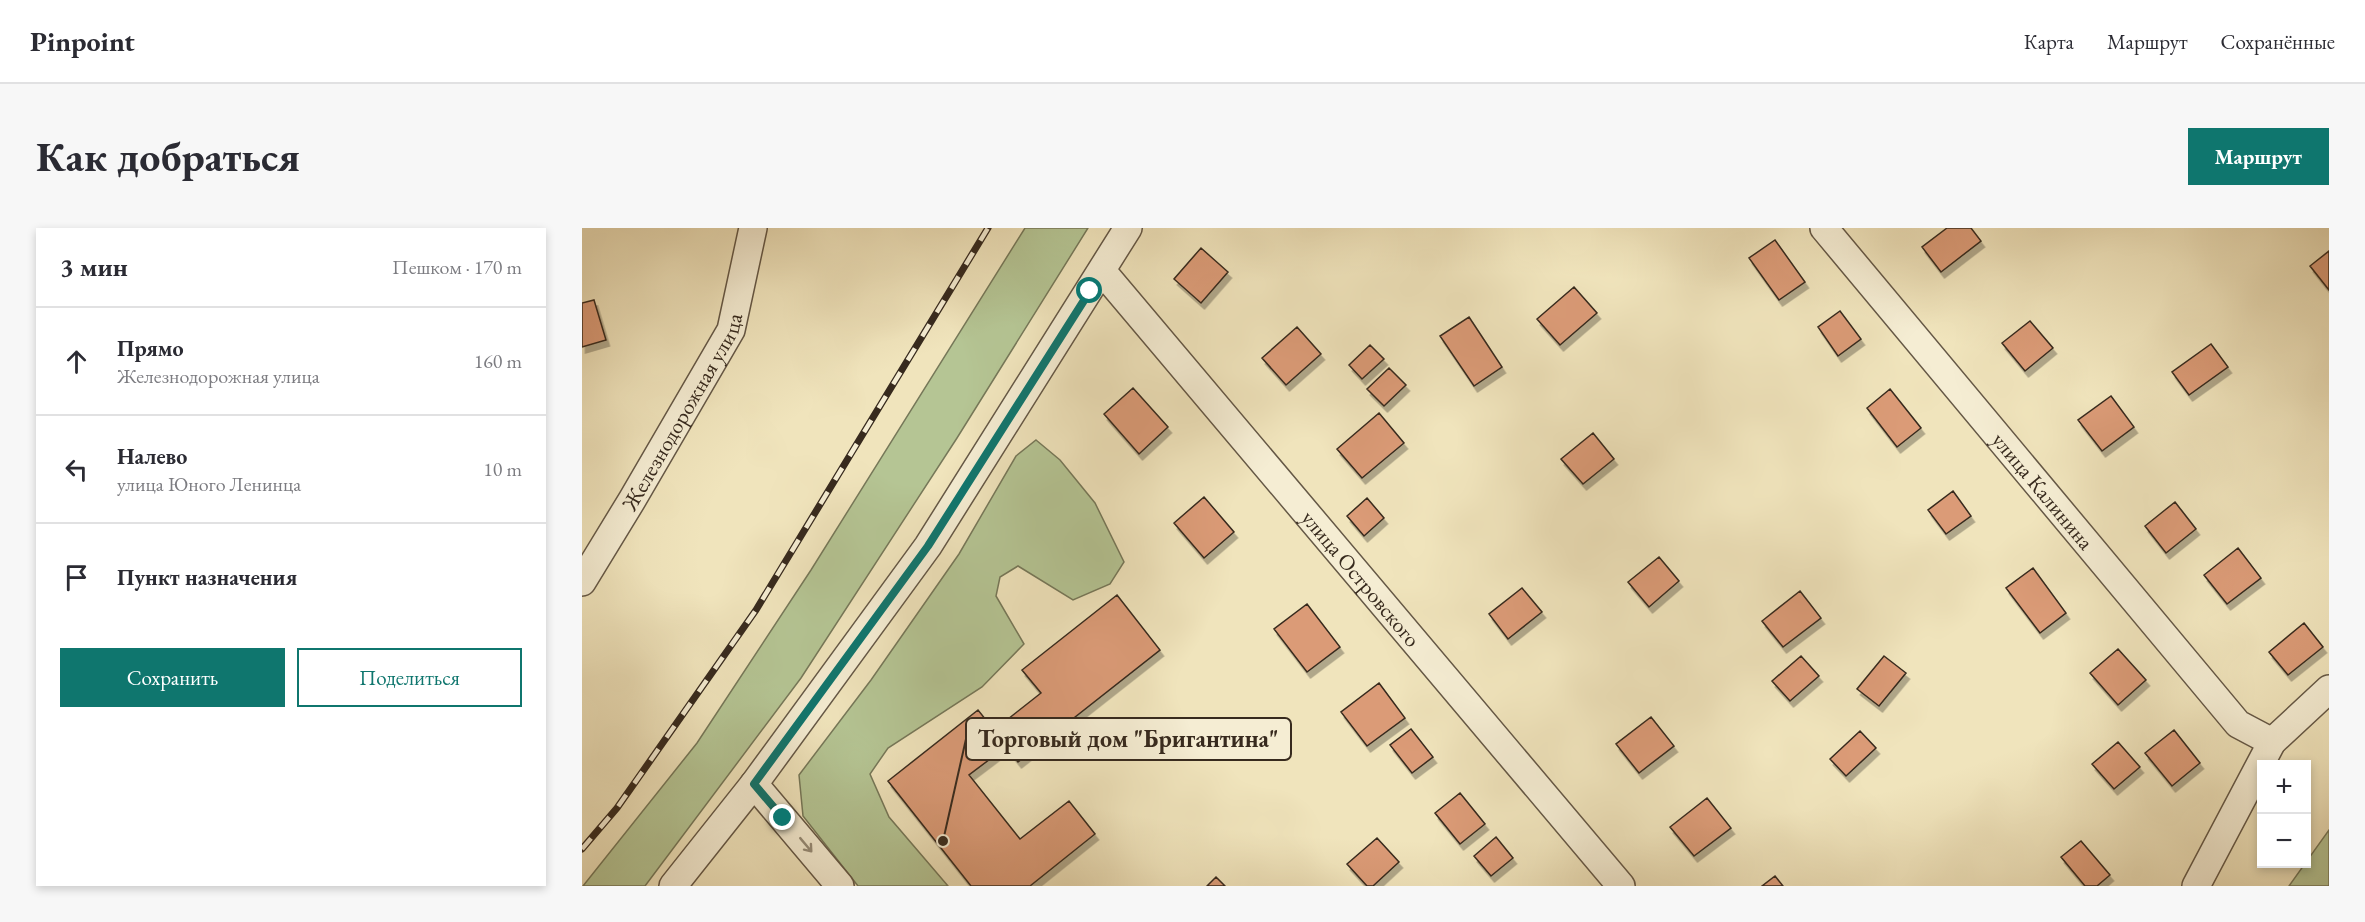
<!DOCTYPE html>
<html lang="ru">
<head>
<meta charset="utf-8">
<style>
	:root { --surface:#fff; --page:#f7f7f7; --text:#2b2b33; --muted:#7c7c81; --line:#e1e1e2; --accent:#0f766e }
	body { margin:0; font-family:"EB Garamond",serif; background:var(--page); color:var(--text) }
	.controls { position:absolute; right:18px; bottom:18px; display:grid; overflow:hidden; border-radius:0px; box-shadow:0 3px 9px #0003 }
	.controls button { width:54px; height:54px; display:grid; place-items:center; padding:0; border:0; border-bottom:2px solid var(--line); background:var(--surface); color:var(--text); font:30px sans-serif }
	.stop { position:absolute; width:18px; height:18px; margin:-14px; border:4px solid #0f766e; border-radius:50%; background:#fff }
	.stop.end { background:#0f766e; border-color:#fff; box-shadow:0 2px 6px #0008 }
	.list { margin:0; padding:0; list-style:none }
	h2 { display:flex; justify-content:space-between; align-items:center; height:78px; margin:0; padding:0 24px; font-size:26px }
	h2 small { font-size:20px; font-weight:400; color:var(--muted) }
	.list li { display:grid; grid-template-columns:39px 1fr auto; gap:18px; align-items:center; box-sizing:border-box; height:108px; padding:0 24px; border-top:2px solid var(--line) }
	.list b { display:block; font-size:22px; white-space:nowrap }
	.list p { margin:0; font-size:20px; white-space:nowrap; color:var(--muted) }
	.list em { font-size:20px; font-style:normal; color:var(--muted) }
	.actions { display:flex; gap:12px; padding:18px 24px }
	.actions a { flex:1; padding:14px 0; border:2px solid var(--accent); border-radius:0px; text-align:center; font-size:21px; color:var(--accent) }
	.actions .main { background:var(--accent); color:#fff }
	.icon { flex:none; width:33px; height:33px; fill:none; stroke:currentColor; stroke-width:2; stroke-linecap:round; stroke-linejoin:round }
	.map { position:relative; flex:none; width:1747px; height:658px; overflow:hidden; border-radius:0px }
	header { display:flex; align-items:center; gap:36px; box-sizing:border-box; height:84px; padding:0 30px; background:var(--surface); border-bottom:2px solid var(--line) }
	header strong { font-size:28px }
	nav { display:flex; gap:33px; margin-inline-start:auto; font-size:21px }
	.intro { display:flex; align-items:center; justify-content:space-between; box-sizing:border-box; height:144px; padding:0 36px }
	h1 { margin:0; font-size:42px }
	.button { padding:15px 27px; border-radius:0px; background:var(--accent); color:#fff; font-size:21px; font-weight:700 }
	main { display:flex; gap:36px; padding:0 36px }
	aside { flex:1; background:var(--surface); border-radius:0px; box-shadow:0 3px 9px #0003 }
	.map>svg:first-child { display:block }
	.green { fill:#b5c594; stroke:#767859; stroke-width:1.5 }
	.building { fill:#db9b77; stroke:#372a1e; stroke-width:1.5; filter:url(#shadow) }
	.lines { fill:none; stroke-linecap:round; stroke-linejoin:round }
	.minor-casing { stroke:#655846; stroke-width:30 }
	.minor { stroke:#f5edd3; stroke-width:27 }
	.rail-casing { stroke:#372a1e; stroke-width:7 }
	.rail { stroke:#f5edd3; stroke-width:4.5; stroke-dasharray:14; stroke-linecap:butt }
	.oneway { stroke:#968c78 }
	.route { stroke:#0f766e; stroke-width:8 }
	.labels { text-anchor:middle; stroke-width:4.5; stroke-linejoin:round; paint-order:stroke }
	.street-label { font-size:22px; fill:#372a1e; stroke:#f5edd3 }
	.leader { fill:none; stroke:#372a1e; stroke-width:2 }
	.callout-dot { fill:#372a1e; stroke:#f5edd3; stroke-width:2 }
	.callout { fill:#f5edd3; stroke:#372a1e; stroke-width:2 }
	.callout-label { font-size:24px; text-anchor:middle; font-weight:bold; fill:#372a1e }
</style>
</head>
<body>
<header>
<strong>Pinpoint</strong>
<nav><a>Карта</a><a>Маршрут</a><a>Сохранённые</a></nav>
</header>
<div class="intro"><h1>Как добраться</h1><a class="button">Маршрут</a></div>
<main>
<aside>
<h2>3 мин<small>Пешком · 170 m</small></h2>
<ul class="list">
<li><svg class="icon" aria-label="ahead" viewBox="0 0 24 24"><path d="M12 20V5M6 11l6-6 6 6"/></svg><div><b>Прямо</b><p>Железнодорожная улица</p></div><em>160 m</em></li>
<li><svg class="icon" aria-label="left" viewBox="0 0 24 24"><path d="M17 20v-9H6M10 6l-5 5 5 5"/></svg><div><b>Налево</b><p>улица Юного Ленинца</p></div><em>10 m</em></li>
<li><svg class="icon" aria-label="arrive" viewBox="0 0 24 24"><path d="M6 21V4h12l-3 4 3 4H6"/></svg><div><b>Пункт назначения</b></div></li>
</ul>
<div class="actions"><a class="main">Сохранить</a><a>Поделиться</a></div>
</aside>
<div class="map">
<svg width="1747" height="658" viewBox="0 0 1747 658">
	<defs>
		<filter id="shadow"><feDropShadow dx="3.5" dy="6" stdDeviation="0" flood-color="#0004"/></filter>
	</defs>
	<rect width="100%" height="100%" fill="#f0e4bc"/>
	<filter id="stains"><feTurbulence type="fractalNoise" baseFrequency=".00333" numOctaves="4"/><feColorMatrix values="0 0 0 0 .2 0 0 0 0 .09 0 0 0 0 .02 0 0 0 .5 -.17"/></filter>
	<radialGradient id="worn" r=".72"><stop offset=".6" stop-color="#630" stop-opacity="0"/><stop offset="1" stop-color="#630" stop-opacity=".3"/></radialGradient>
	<path class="green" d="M443,0H506L375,210L219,450L63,658H1L115,515L229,342Z
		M454,212L478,232L513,275L542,334L528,356L491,372L436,338L418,349L414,368L442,416L400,459L306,520L288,546L307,589L366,658H276L221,588L217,547L289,452L377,326L434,228Z
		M1747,602V658H1707Z"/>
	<path class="building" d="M1365,0H1389L1399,13L1359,44L1340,19Z
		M1193,12L1223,54L1197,72L1167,30Z
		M619,20L646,44L619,75L592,51Z
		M1747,23V62L1728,38Z
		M992,59L1015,85L978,117L955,91Z
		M12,72L24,112L0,119V75Z
		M1258,83L1279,111L1256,128L1236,99Z
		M887,89L920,139L892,158L858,108Z
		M1448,93L1471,120L1443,143L1420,115Z
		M715,99L739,126L704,157L680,130Z
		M1629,116L1646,139L1607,167L1590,144Z
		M788,117L802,131L780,151L767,137Z
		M807,140L824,157L802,178L785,161Z
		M551,160L586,199L557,226L522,186Z
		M1308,161L1339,200L1315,219L1285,180Z
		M1529,168L1552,199L1520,223L1496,192Z
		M797,185L822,215L780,250L755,221Z
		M1011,205L1032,231L1001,256L979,231Z
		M1371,263L1389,288L1364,306L1346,282Z
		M622,269L652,304L622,330L592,295Z
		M785,270L802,290L782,308L765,288Z
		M1593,274L1614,301L1584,325L1563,298Z
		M1656,320L1679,350L1645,376L1622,347Z
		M1077,329L1097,353L1067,379L1046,354Z
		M1451,340L1484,385L1458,405L1424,360Z
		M940,360L960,384L926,411L907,386Z
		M1218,363L1239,390L1201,419L1180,393Z
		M535,367L578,422L436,534L424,519L387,547L438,611L487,573L513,606L448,658H389L306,553L396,482L412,502L459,465L440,442Z
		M725,376L758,419L725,444L692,401Z
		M1722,395L1741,419L1706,447L1687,424Z
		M1536,421L1564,452L1536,477L1508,445Z
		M1219,428L1237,448L1208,473L1190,453Z
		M1302,428L1324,445L1297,478L1275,461Z
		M797,455L823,490L785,518L759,484Z
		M1069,489L1092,518L1057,545L1034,516Z
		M829,501L851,529L830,545L808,517Z
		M1592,502L1618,535L1590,558L1563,525Z
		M1278,503L1294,520L1264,548L1248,531Z
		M1536,514L1558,539L1532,561L1510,536Z
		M878,565L903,596L878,616L853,585Z
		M1125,570L1149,600L1112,628L1088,599Z
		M914,609L931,630L909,648L892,628Z
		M795,610L817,634L791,658H785L765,636Z
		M1499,613L1528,647L1515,658H1503L1479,629Z
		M1193,648L1201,658H1180Z
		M634,649L643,658H625Z"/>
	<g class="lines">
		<defs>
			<g id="minor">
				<path id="s1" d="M1242,0L1656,496L1690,514"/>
				<path id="s2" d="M520,43L1039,658"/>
				<path id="s3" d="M0,354L50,272L149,102L171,0"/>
				<path d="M172,556L258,658"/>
				<path d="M91,658L172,556L346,318L546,0"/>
				<path d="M1614,658L1690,514L1747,461"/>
			</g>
		</defs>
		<use href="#minor" class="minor-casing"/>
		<use href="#minor" class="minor"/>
		<defs>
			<path id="rail" d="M0,621L35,580L174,382L406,0"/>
		</defs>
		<use href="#rail" class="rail-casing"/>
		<use href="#rail" class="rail"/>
	</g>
	<defs><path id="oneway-shaft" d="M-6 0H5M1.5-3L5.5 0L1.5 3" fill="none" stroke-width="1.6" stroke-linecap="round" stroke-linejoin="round" transform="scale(1.5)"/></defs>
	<use class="oneway" href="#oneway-shaft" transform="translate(224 617) rotate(50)"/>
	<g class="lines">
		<path class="route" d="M201,590L172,556L346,318L508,63"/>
	</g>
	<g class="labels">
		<g class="street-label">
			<text dy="8" stroke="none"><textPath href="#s3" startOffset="198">Железнодорожная улица</textPath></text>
			<text dy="8" stroke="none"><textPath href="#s1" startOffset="342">улица Калинина</textPath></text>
			<text dy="8" stroke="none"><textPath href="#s2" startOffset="402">улица Островского</textPath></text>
		</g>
	</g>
	<path class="leader" d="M361 613L384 511"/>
	<circle class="callout-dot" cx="361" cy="613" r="6"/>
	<rect class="callout" x="384" y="490" width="325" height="42" rx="6"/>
	<g class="callout-label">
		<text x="546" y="519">Торговый дом "Бригантина"</text>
	</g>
	<rect width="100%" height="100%" filter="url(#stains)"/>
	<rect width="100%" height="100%" fill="url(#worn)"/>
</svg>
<div class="controls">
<button>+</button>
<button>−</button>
</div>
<div class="stop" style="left:508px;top:63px"></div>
<div class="stop end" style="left:201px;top:590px"></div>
</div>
</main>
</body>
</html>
